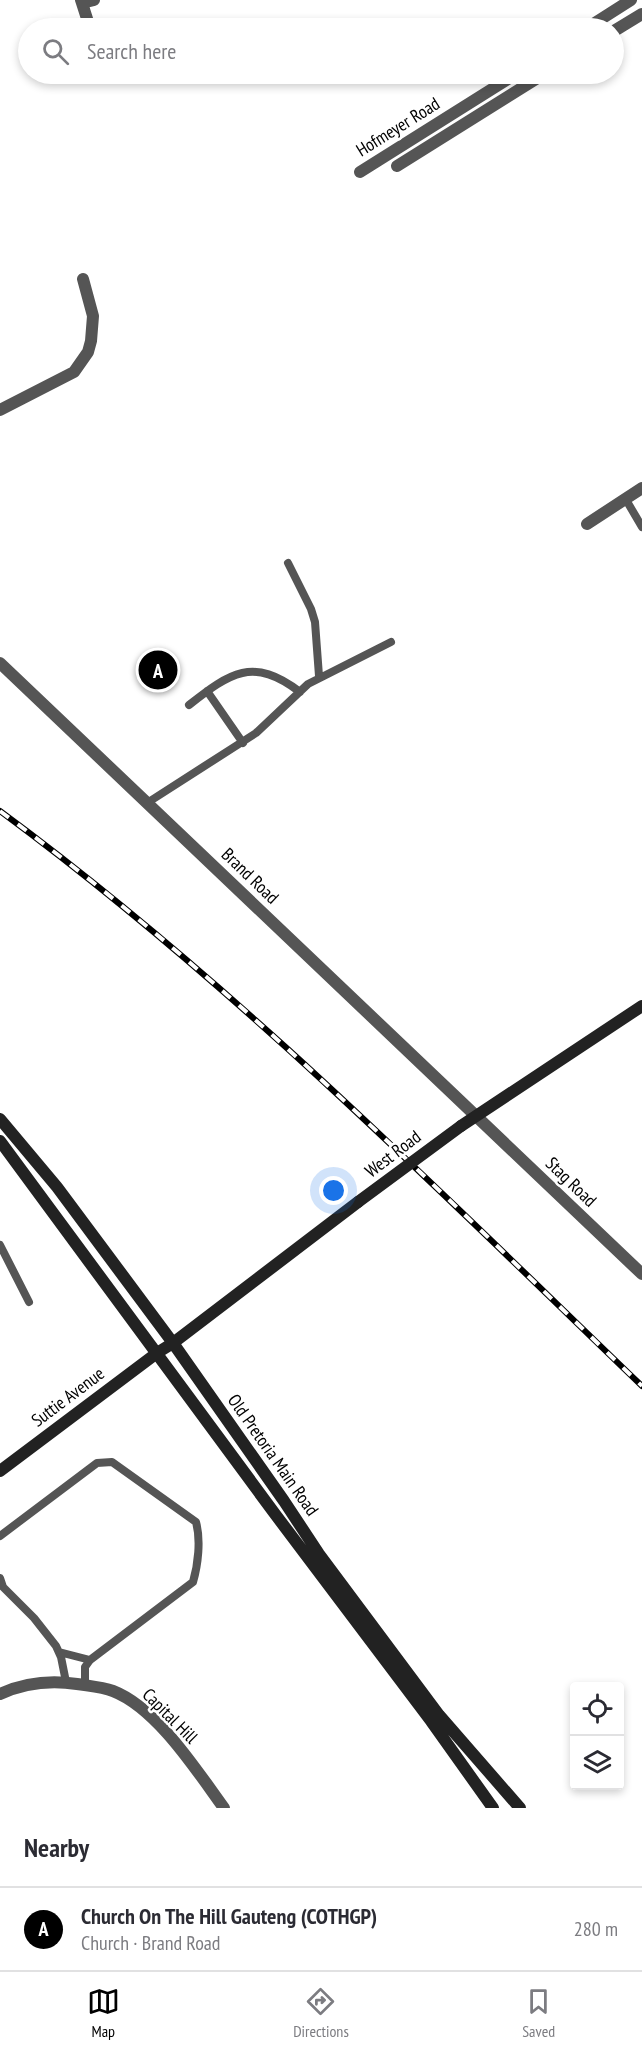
<!DOCTYPE html>
<html lang="en">
<head>
<meta charset="utf-8">
<style>
	:root { --surface:#fff; --page:#f2f2f3; --text:#2b2b33; --muted:#7c7c81; --line:#e1e1e2; --accent:#000 }
	body { margin:0; font-family:"PT Sans Narrow",sans-serif; background:var(--page); color:var(--text) }
	.controls { position:absolute; right:18px; bottom:18px; display:grid; overflow:hidden; border-radius:6px; box-shadow:0 3px 9px #0003 }
	.controls button { width:54px; height:54px; display:grid; place-items:center; padding:0; border:0; border-bottom:2px solid var(--line); background:var(--surface); color:var(--text); font:30px sans-serif }
	.you { position:absolute; left:334px; top:1191px; width:21px; height:21px; margin:-15px; border:4px solid #fff; border-radius:50%; background:#1a73e8; box-shadow:0 0 0 9px #1a73e833 }
	.badge { display:grid; place-items:center; width:39px; height:39px; border-radius:50%; background:var(--accent); color:#fff; font-size:20px; font-weight:700 }
	.pin { position:absolute; translate:-50% -50%; border:3px solid #fff; box-shadow:0 2px 6px #0006 }
	.list { margin:0; padding:0; list-style:none }
	h2 { display:flex; justify-content:space-between; align-items:center; height:78px; margin:0; padding:0 24px; font-size:26px }
	h2 small { font-size:20px; font-weight:400; color:var(--muted) }
	.list li { display:grid; grid-template-columns:39px 1fr auto; gap:18px; align-items:center; box-sizing:border-box; height:84px; padding:0 24px; border-top:2px solid var(--line) }
	.list b { display:block; font-size:22px; white-space:nowrap }
	.list p { margin:0; font-size:20px; white-space:nowrap; color:var(--muted) }
	.list em { font-size:20px; font-style:normal; color:var(--muted) }
	.icon { flex:none; width:33px; height:33px; fill:none; stroke:currentColor; stroke-width:2; stroke-linecap:round; stroke-linejoin:round }
	.map { position:relative; flex:none; width:642px; height:1808px; overflow:hidden }
	.search { position:absolute; background:var(--surface); box-shadow:0 3px 9px #0003; left:18px; right:18px; top:18px; height:66px; display:flex; align-items:center; gap:15px; box-sizing:border-box; padding:0 21px; border-radius:33px; color:var(--muted); font-size:22px }
	.sheet { height:162px; background:var(--surface) }
	nav { display:flex; justify-content:space-around; align-items:center; box-sizing:border-box; height:84px; border-top:2px solid var(--line); background:var(--surface); font-size:16px; color:var(--muted) }
	nav a { display:grid; justify-items:center; gap:3px }
	nav .on { color:var(--accent) }
	.map>svg:first-child { display:block }
	.lines { fill:none; stroke-linecap:round; stroke-linejoin:round }
	.lane { stroke:#555; stroke-width:8 }
	.street { stroke:#555; stroke-width:12 }
	.secondary { stroke:#222; stroke-width:12 }
	.rail-casing { stroke:#000; stroke-width:6 }
	.rail { stroke:#fff; stroke-width:4; stroke-dasharray:11; stroke-linecap:butt }
	.secondary-bridge { stroke:#222; stroke-width:12 }
	.labels { text-anchor:middle; stroke-width:5; stroke-linejoin:round; paint-order:stroke }
	.street-label { font-size:18px; fill:#000; stroke:#fff }
</style>
</head>
<body>
<div class="map">
<svg width="642" height="1808" viewBox="0 0 642 1808">
	<rect width="100%" height="100%" fill="#fff"/>
	<g class="lines">
		<path class="lane" d="M625,498L642,527
			M288,563L311,609L315,622L319,676
			M207,691L243,743
			M189,705C230,673 253,656 300,692
			M147,803L256,733L308,684L391,642
			M0,1245L29,1302
			M0,1536L97,1463L112,1462L196,1522C201,1540 198,1565 193,1582L90,1660L85,1667V1685
			M0,1578L3,1587L34,1618L56,1646L61,1657L66,1682
			M59,1652L90,1660"/>
		<path class="street" d="M81,0L90,28
			M82,3L94,0
			M587,28L631,0
			M614,31L642,14
			M397,166L544,74
			M360,172L516,74
			M0,410L74,372L88,352L91,341L93,316L83,279
			M587,524L642,488
			M0,663L642,1274
			M0,1694C24,1683 51,1680 77,1684C89,1686 102,1687 113,1691C157,1708 197,1771 224,1808"/>
		<path class="secondary" d="M0,1119L57,1187L173,1343L284,1501L319,1554L439,1715L520,1808
			M461,1126L642,1006
			M0,1141L275,1514L431,1721L493,1808
			M0,1471L157,1353L173,1343L358,1202"/>
		<defs>
			<path id="rail" d="M0,811C232,982 435,1187 642,1386"/>
		</defs>
		<use href="#rail" class="rail-casing"/>
		<use href="#rail" class="rail"/>
		<path class="secondary-bridge" d="M358,1202L461,1126"/>
	</g>
	<g class="labels">
		<g class="street-label">
			<text transform="translate(398 127) rotate(-32)" y="6">Hofmeyer Road</text>
			<text transform="translate(250 876) rotate(44)" y="6">Brand Road</text>
			<text transform="translate(393 1154) rotate(-37)" y="6">West Road</text>
			<text transform="translate(571 1182) rotate(44)" y="6">Stag Road</text>
			<text transform="translate(68 1397) rotate(-37)" y="6">Suttie Avenue</text>
			<text transform="translate(273 1455) rotate(55)" y="6">Old Pretoria Main Road</text>
			<text transform="translate(170 1716) rotate(45)" y="6">Capital Hill</text>
		</g>
	</g>
</svg>
<div class="controls">
<button><svg class="icon" aria-label="locate" viewBox="0 0 24 24"><circle cx="12" cy="12" r="6"/><path d="M12 2v4M12 18v4M2 12h4M18 12h4"/></svg></button>
<button><svg class="icon" aria-label="layers" viewBox="0 0 24 24"><path d="M12 4l9 5-9 5-9-5zM3 14l9 5 9-5"/></svg></button>
</div>
<div class="you"></div>
<div class="pin badge" style="left:158px;top:670px">A</div>
<div class="search"><svg class="icon" aria-label="search" viewBox="0 0 24 24"><circle cx="10" cy="10" r="6"/><path d="M15 15l6 6"/></svg>Search here</div>
</div>
<section class="sheet">
<h2>Nearby<small></small></h2>
<ul class="list">
<li><span class="badge">A</span><div><b>Church On The Hill Gauteng (COTHGP)</b><p>Church · Brand Road</p></div><em>280 m</em></li>
</ul>
</section>
<nav>
<a class="on"><svg class="icon" aria-label="map" viewBox="0 0 24 24"><path d="M3 6l6-2 6 2 6-2v14l-6 2-6-2-6 2zM9 4v14M15 6v14"/></svg>Map</a>
<a><svg class="icon" aria-label="directions" viewBox="0 0 24 24"><path d="M12 3l9 9-9 9-9-9zM9 14v-3h6M13 9l2 2-2 2"/></svg>Directions</a>
<a><svg class="icon" aria-label="saved" viewBox="0 0 24 24"><path d="M7 4h10v16l-5-4-5 4z"/></svg>Saved</a>
</nav>
</body>
</html>
